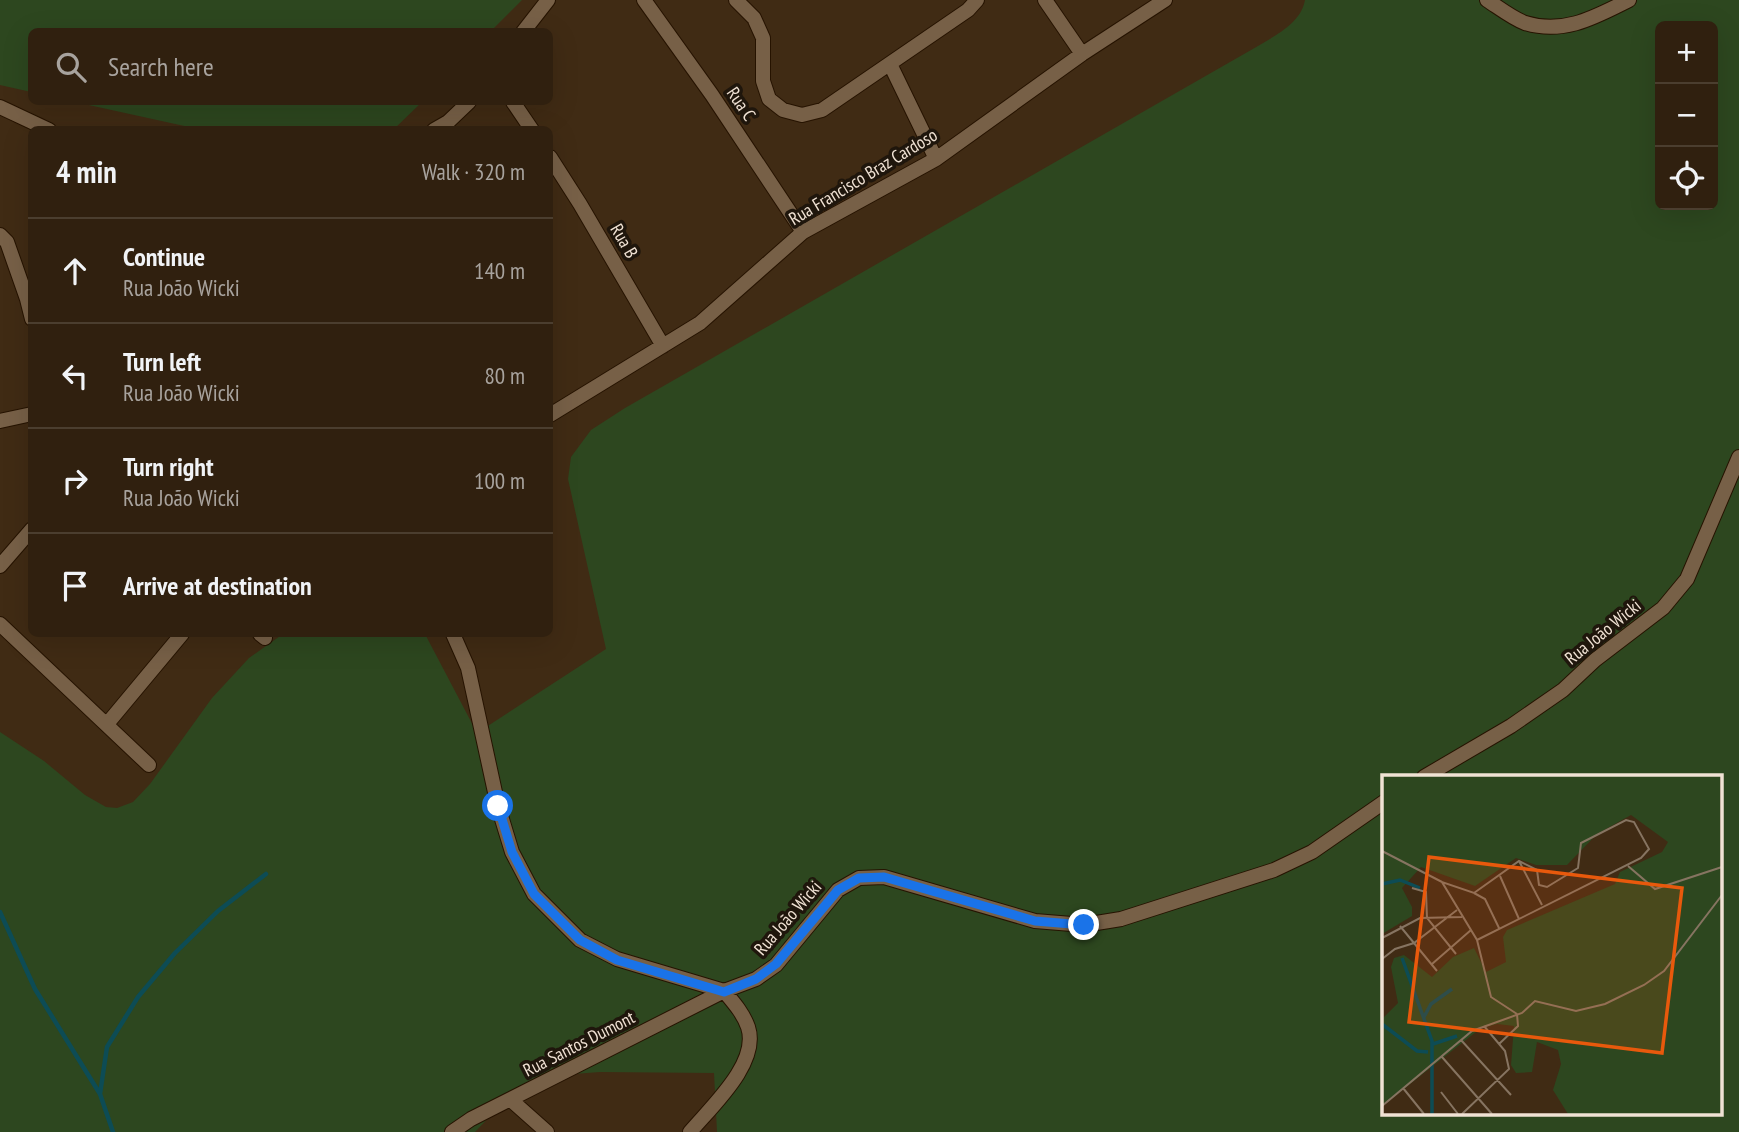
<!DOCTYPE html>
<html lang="en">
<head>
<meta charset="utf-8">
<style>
	:root { --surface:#30200f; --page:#3c2d1d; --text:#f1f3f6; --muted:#a8a39e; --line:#4b3e2f }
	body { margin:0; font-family:"PT Sans Narrow",sans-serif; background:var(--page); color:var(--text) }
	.controls { position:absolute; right:21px; top:21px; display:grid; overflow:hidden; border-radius:10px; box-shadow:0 7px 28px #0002 }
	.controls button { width:63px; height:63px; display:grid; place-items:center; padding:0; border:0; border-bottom:2px solid var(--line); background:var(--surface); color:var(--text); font:35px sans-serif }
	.stop { position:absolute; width:21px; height:21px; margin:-16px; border:5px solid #1a73e8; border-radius:50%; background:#fff }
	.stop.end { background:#1a73e8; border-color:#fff; box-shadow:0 2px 7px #0008 }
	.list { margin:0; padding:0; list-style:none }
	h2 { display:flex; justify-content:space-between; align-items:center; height:91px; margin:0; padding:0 28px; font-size:30px }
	h2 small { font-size:23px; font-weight:400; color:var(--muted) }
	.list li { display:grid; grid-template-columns:46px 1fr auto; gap:21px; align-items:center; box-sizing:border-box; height:105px; padding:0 28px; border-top:2px solid var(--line) }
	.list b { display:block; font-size:26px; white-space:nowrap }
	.list p { margin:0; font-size:23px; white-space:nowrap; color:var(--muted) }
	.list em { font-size:23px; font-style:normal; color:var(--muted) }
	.icon { flex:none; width:38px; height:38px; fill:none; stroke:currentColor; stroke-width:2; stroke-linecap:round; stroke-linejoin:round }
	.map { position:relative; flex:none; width:1739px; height:1132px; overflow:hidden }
	.search { position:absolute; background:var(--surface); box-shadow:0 7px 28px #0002; left:28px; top:28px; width:525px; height:77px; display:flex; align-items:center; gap:18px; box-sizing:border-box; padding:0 24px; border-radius:10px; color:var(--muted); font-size:26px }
	.panel { position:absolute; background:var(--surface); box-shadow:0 7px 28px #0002; left:28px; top:126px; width:525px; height:511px; border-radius:10px }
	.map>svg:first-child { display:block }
	.green { fill:#2d471f; fill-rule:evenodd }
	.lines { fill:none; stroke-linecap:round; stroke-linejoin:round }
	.stream { stroke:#0d4c55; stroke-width:4.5 }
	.street-casing { stroke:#261300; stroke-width:16 }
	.street { stroke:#776047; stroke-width:14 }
	.route { stroke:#1a73e8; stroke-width:9 }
	.labels { text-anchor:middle; stroke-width:7; stroke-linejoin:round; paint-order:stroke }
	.street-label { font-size:18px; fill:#f0e2d4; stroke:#1f160c }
	.inset-river { fill:none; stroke:#0d4c55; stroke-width:3.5 }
	.inset-road { fill:none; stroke:#867461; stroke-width:2 }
	.view { fill:#e8590c; fill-opacity:0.15; stroke:#e8590c; stroke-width:3.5 }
	.inset-edge { fill:none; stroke:#f0e2d4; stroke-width:3.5 }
</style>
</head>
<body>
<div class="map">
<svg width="1739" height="1132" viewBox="0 0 1739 1132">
	<rect width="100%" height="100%" fill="#402b14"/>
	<path class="green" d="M0,0H522L491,31L32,32L31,92L0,85Z
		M1305,0H1739V1132H717L714,1073L600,1072L547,1076L494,1112L475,1132H0V732L44,761L85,795L106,807L117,808L133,802L150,784L212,698L249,658L283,634H425L477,733L606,649L568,479L571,457L591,430L625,408L1258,46C1276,35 1301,23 1305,0ZM1660,26H1713V205H1660ZM1384,777H1720V1113H1384Z
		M75,102H422L393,130L198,129Z"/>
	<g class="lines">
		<path class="stream" d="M0,912L35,989L100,1094L113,1132
			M100,1094L107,1047L138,997L175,953L218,911L266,874"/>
		<defs>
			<path id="street" d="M644,0L712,95L803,232
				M736,0L754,18L763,38V81L769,99L783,110L802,115L822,110L968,10L977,0
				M1045,0L1082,54
				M1487,0C1498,7 1512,18 1525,23C1564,35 1595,17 1629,0
				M523,32L548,0
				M890,64L936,159
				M513,102L532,130
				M0,107L49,130
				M434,130L448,122L469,102
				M550,157L580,204L663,346
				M0,235L7,242L27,299L32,319
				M550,415L700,323L803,232L936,159L1082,54L1165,0
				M0,421L32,414
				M0,566L32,529
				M0,624L149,765
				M260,634L265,638
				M453,634L468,668L498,806L512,852L534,894L580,940L617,959L724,991
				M107,724L182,634
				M1424,777L1511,726L1563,690L1595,660L1663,608L1687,579L1739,457
				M511,1100L547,1132
				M452,1132L471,1119L724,991L756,979L776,965L838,890L859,878L884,877L1035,921L1084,925L1121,919L1274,870L1312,852L1384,802
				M690,1132C711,1107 760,1063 748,1027C743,1013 734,1003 724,991"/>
		</defs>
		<use href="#street" class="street-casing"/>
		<use href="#street" class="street"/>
	</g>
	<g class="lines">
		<path class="route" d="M498,806L512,852L534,894L580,940L617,960L724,992L756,979L776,964L838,890L859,878L884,877L1035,921L1084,925"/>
	</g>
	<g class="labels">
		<g class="street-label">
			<text transform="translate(741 104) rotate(56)" y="6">Rua C</text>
			<text transform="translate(863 177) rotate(-31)" y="6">Rua Francisco Braz Cardoso</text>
			<text transform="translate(624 241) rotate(60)" y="6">Rua B</text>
			<text transform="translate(1603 632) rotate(-39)" y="6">Rua João Wicki</text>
			<text transform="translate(788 918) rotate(-49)" y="6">Rua João Wicki</text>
			<text transform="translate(579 1044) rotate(-27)" y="6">Rua Santos Dumont</text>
		</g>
	</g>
	<g transform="translate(1382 775)">
		<rect width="340" height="340" fill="#402b14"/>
		<path d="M0,1H338L339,339H186L171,315L179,289L176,275L155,267L150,297L134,298L129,290L132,251L115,249L99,253L0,331V244L16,228L9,192L12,183L22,180L50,202L71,182L92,173L104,197L124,187L121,162L125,155L233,109L238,97L280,77L286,67L249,40L215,59L185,90H154L134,83L93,111L39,92L20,113L30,132V141L0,159Z" fill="#2d471f"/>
		<path class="inset-river" d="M0,109L18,105L38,113M20,183L50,266V339M42,242L49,229L70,214M0,249L35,276L46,277M51,269L75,261"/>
		<path class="inset-road" d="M0,76L60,107M137,86L160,130M246,91L273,114L340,92M118,101L137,144M30,113L44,117L45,143L74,179M92,118L103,124L117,153M18,151L55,196M0,163L38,143L80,142M95,165L259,83L267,74L252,47L244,45L199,68L196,93L165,112L157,110L155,95L137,86L92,118L60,107L95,165L109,222L135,239M0,184L13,174L32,168L75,135M50,189L89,155M79,265L129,320M117,269L136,251L135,239M60,282L110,339M21,313L42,339M59,317L76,339M0,331L90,256L140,238L153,226L194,236L223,229L262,210L282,196L340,120M80,339L127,294L123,276L102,251"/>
		<path class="view" d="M47,82L300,113L280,278L27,247Z"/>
		<rect width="340" height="340" class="inset-edge"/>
	</g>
</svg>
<div class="controls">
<button>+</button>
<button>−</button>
<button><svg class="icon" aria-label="locate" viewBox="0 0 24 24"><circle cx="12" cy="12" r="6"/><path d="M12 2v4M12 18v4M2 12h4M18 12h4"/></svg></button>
</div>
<div class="stop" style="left:498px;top:806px"></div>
<div class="stop end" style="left:1084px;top:925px"></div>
<div class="search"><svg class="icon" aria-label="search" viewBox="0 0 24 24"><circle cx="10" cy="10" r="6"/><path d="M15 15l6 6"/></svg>Search here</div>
<section class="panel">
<h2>4 min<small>Walk · 320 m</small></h2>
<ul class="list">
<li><svg class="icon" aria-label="ahead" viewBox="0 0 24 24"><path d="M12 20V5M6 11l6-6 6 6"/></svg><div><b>Continue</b><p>Rua João Wicki</p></div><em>140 m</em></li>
<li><svg class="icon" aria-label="left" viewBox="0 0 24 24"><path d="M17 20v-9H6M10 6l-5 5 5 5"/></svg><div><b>Turn left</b><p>Rua João Wicki</p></div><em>80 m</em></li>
<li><svg class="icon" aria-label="right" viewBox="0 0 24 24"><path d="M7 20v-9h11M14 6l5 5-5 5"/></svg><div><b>Turn right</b><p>Rua João Wicki</p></div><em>100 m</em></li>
<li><svg class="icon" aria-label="arrive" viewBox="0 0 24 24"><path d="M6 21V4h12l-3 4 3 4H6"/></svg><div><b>Arrive at destination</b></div></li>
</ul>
</section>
</div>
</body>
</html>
